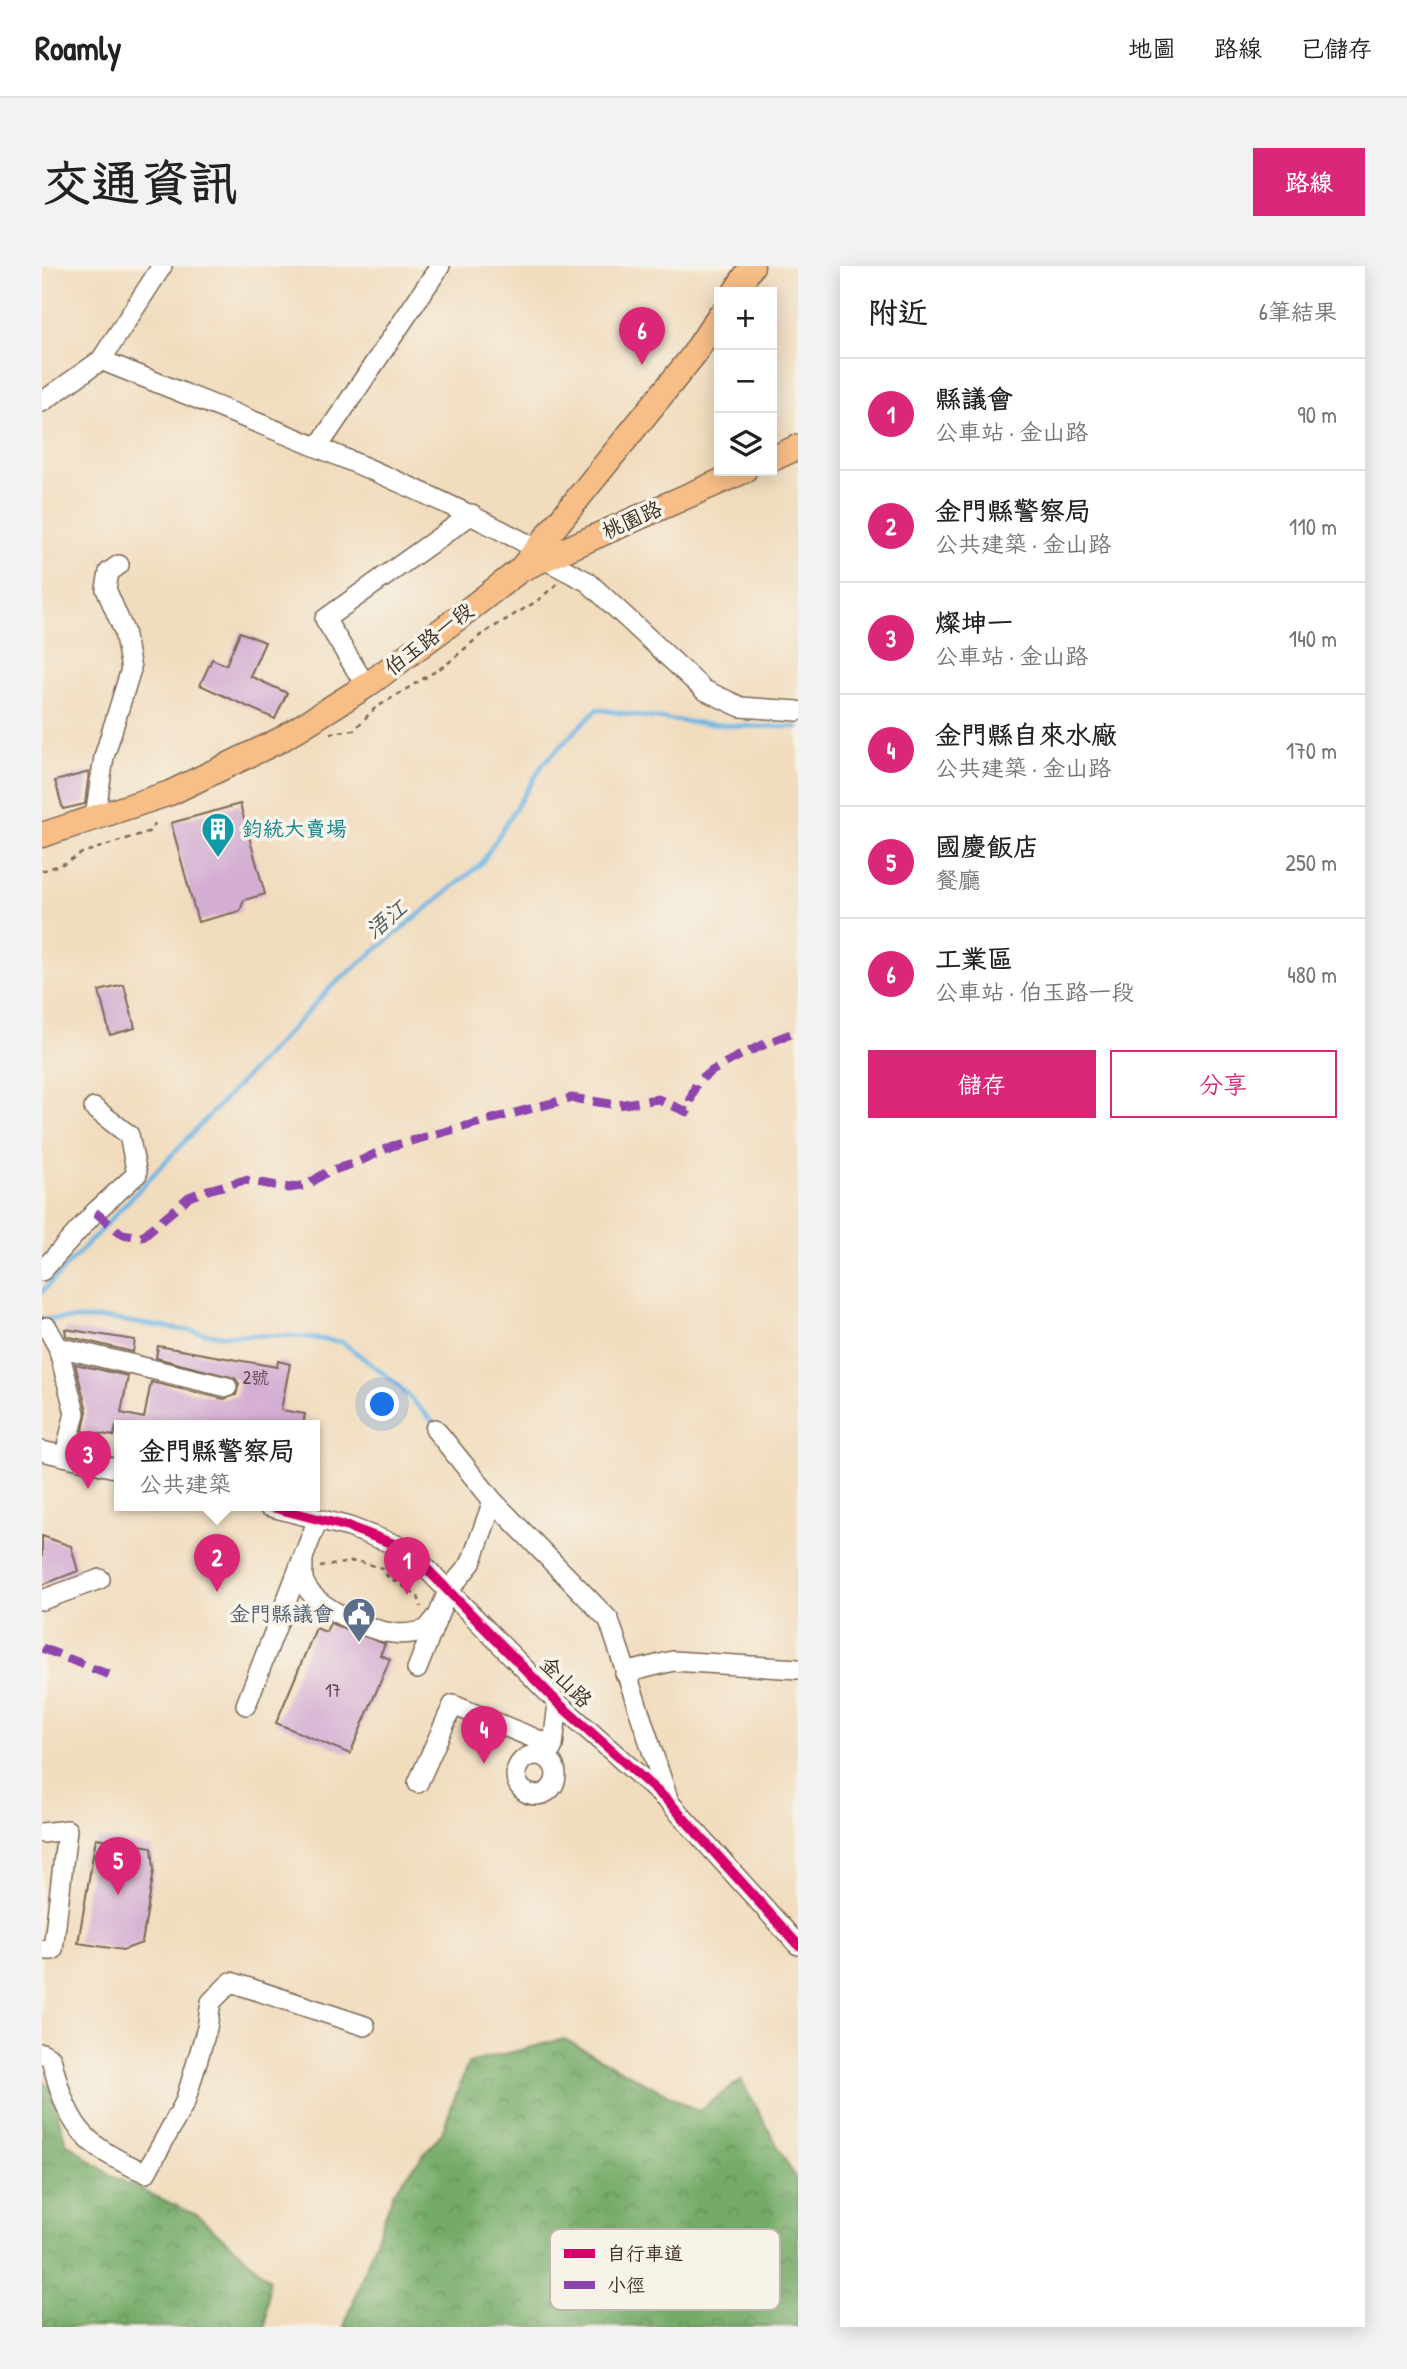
<!DOCTYPE html>
<html lang="zh-TW">
<head>
<meta charset="utf-8">
<style>
	:root { --surface:#fff; --page:#f2f2f2; --text:#222; --muted:#767676; --line:#e0e0e0; --accent:#db2777 }
	body { margin:0; font-family:"Patrick Hand","LXGW WenKai TC",sans-serif; background:var(--page); color:var(--text) }
	.controls { position:absolute; right:21px; top:21px; display:grid; overflow:hidden; border-radius:0px; box-shadow:0 4px 18px #0003 }
	.controls button { width:63px; height:63px; display:grid; place-items:center; padding:0; border:0; border-bottom:2px solid var(--line); background:var(--surface); color:var(--text); font:35px sans-serif }
	.you { position:absolute; left:341px; top:1139px; width:24px; height:24px; margin:-18px; border:5px solid #fff; border-radius:50%; background:#1a73e8; box-shadow:0 0 0 10px #1a73e833 }
	.badge { display:grid; place-items:center; width:46px; height:46px; border-radius:50%; background:var(--accent); color:#fff; font-size:23px; font-weight:700 }
	.pin { position:absolute; translate:-50% -58px; filter:drop-shadow(0 2px 4px #0008) }
	.pin::after { content:''; position:absolute; top:37px; width:24px; height:21px; background:inherit; clip-path:polygon(0 0,100% 0,50% 100%) }
	.popup { position:absolute; left:72px; top:1154px; width:206px; height:91px; box-sizing:border-box; display:grid; place-content:center; border-radius:0px; background:var(--surface); filter:drop-shadow(0 2px 5px #0005); font-size:23px; white-space:nowrap; color:var(--muted) }
	.popup b { font-size:26px; color:var(--text) }
	.popup::after { content:''; position:absolute; left:50%; top:100%; margin-left:-14px; border:14px solid transparent; border-top-color:var(--surface) }
	.list { margin:0; padding:0; list-style:none }
	h2 { display:flex; justify-content:space-between; align-items:center; height:91px; margin:0; padding:0 28px; font-size:30px }
	h2 small { font-size:23px; font-weight:400; color:var(--muted) }
	.list li { display:grid; grid-template-columns:46px 1fr auto; gap:21px; align-items:center; box-sizing:border-box; height:112px; padding:0 28px; border-top:2px solid var(--line) }
	.list b { display:block; font-size:26px; white-space:nowrap }
	.list p { margin:0; font-size:23px; white-space:nowrap; color:var(--muted) }
	.list em { font-size:23px; font-style:normal; color:var(--muted) }
	.actions { display:flex; gap:14px; padding:21px 28px }
	.actions a { flex:1; padding:16px 0; border:2px solid var(--accent); border-radius:0px; text-align:center; font-size:24px; color:var(--accent) }
	.actions .main { background:var(--accent); color:#fff }
	.icon { flex:none; width:38px; height:38px; fill:none; stroke:currentColor; stroke-width:2; stroke-linecap:round; stroke-linejoin:round }
	.map { position:relative; flex:none; width:756px; height:2061px; overflow:hidden; border-radius:0px }
	header { display:flex; align-items:center; gap:42px; box-sizing:border-box; height:98px; padding:0 35px; background:var(--surface); border-bottom:2px solid var(--line) }
	header strong { font-size:33px }
	nav { display:flex; gap:38px; margin-inline-start:auto; font-size:24px }
	.intro { display:flex; align-items:center; justify-content:space-between; box-sizing:border-box; height:168px; padding:0 42px }
	h1 { margin:0; font-size:49px }
	.button { padding:18px 32px; border-radius:0px; background:var(--accent); color:#fff; font-size:24px; font-weight:700 }
	main { display:flex; gap:42px; padding:0 42px }
	aside { flex:1; background:var(--surface); border-radius:0px; box-shadow:0 4px 18px #0003 }
	.map>svg:first-child { display:block }
	.forest { fill:url(#forest-crowns); stroke:#586a43; stroke-width:2 }
	.lines { fill:none; stroke-linecap:round; stroke-linejoin:round }
	.stream { stroke:#6cb5e4; stroke-width:4.5 }
	.building { fill:#d4add3 }
	.minor-casing { stroke:#7b6856; stroke-width:22 }
	.major-casing { stroke:#7b6856; stroke-width:27 }
	.path { stroke:#7b6856; stroke-width:2.5; stroke-dasharray:5 5; stroke-linecap:butt }
	.minor { stroke:#fff; stroke-width:19 }
	.major { stroke:#f7be87; stroke-width:24 }
	.quiet { stroke:#8e44ad; stroke-width:9; stroke-dasharray:18 9; stroke-linecap:butt }
	.cycleway-casing { stroke:#f7f3e8; stroke-width:15 }
	.cycleway { stroke:#d6006c; stroke-width:10 }
	.labels { text-anchor:middle; stroke-width:7; stroke-linejoin:round; paint-order:stroke }
	.number-label { font-size:18px; fill:#614b4b }
	.street-label { font-size:21px; fill:#3b2a1e; stroke:#f7f3e8 }
	.culture-label { font-size:21px; fill:#0d838f; stroke:#f7f3e8; text-anchor:start }
	.service-label { font-size:21px; fill:#4e5e75; stroke:#f7f3e8; text-anchor:end }
	.water-label { font-size:23px; font-style:italic; fill:#4a5459; stroke:#f7f3e8 }
	.key { fill:#f7f3e8; stroke:#bfb7ab; stroke-width:2 }
	.key-label { font-size:19px; fill:#3b2a1e }
</style>
</head>
<body>
<header>
<strong>Roamly</strong>
<nav><a>地圖</a><a>路線</a><a>已儲存</a></nav>
</header>
<div class="intro"><h1>交通資訊</h1><a class="button">路線</a></div>
<main>
<div class="map">
<svg width="756" height="2061" viewBox="0 0 756 2061">
	<defs>
		<pattern id="forest-crowns" width="20" height="18" patternUnits="userSpaceOnUse" patternTransform="scale(1.75)"><rect width="20" height="18" fill="#74ab68"/><path d="M2 6a3 3 0 1 1 6 0M12 15a3 3 0 1 1 6 0" fill="none" stroke="#608b55"/></pattern>
	</defs>
	<rect width="100%" height="100%" fill="#f7f3e8"/>
	<filter id="ink" filterUnits="userSpaceOnUse"><feTurbulence type="fractalNoise" baseFrequency=".0143" numOctaves="2"/><feDisplacementMap in="SourceGraphic" scale="14" xChannelSelector="R" yChannelSelector="G"/><feConvolveMatrix kernelMatrix="1 2 1 2 8 2 1 2 1" color-interpolation-filters="sRGB"/></filter>
	<filter id="wash" filterUnits="userSpaceOnUse"><feTurbulence type="fractalNoise" baseFrequency=".00686" numOctaves="4" result="noise"/><feDisplacementMap in="SourceGraphic" scale="28" xChannelSelector="R" yChannelSelector="G"/><feGaussianBlur stdDeviation="1.57" result="paint"/><feColorMatrix in="noise" values="0 0 0 0 0 0 0 0 0 0 0 0 0 0 0 0 0 1.4 0 .05"/><feComposite in="paint" operator="in"/></filter>
	<g filter="url(#wash)">
		<rect width="100%" height="100%" fill="#f1dcbd"/>
		<path class="forest" d="M522,1773L656,1845L699,1814L756,1917V2060L302,2061L352,1925L399,1868L426,1797Z
			M0,1812L7,1821L24,1876L69,1910L155,1949L227,2013L224,2061H0Z"/>
		<g class="lines">
			<path class="stream" d="M0,1026L290,720L439,598L501,498L555,443C622,455 688,462 756,461
				M0,1053H68L176,1069L254,1070L300,1076L354,1117L392,1157
				M450,1220L483,1254
				M573,1349L578,1354L593,1399"/>
		</g>
		<g id="blocks">
			<path class="building" d="M198,366L223,376L208,410L245,427L233,453L158,419L170,393L184,399Z
				M47,506L43,538L21,543L13,515Z
				M198,538L223,628L202,634L198,645L156,656L129,557Z
				M82,719L93,762L68,769L57,725Z
				M23,1063L93,1074L91,1086L24,1070Z
				M116,1080L235,1101L236,1095L248,1098L239,1144L263,1148L261,1160H74L72,1170L41,1165L45,1144L33,1098L86,1110L79,1147L102,1152L109,1116L182,1133L194,1129L197,1118L193,1112L114,1092Z
				M0,1270L29,1280L36,1305L0,1319Z
				M288,1357L343,1378L338,1389L348,1393L308,1488L234,1457L274,1362L284,1366Z
				M54,1572L110,1581L112,1604L100,1677L81,1684L36,1677Z"/>
		</g>
	</g>
	<g filter="url(#ink)">
		<use href="#blocks" fill-opacity="0" stroke="#7b6856" stroke-width="2"/>
		<g class="lines">
			<defs>
				<path id="minor" d="M59,94L120,0
					M0,136L59,94C206,154 355,208 495,283
					M276,181L398,0
					M502,293L546,316L662,424L699,441L756,445
					M324,420L283,353L430,248
					M53,551L62,491L89,403L82,365L64,323L67,306L77,299
					M0,1005L53,946L95,908L87,869L52,842
					M5,1061L16,1081L33,1147L23,1189
					M16,1081L185,1121
					M393,1163L451,1235L567,1354L626,1533
					M0,1185L77,1203
					M226,1240L307,1261L357,1280L382,1300L516,1437L627,1536L756,1679
					M261,1294C261,1300 260,1311 262,1316C271,1341 327,1365 351,1367C361,1369 373,1367 384,1364L394,1352
					M0,1334L58,1313
					M375,1403L406,1325L429,1297L451,1235
					M583,1407L631,1395L756,1403
					M204,1439L276,1253
					M474 1509a20 20 0 1 1 40 0a20 20 0 1 1-40 0Z
					M506,1490L511,1480L516,1437
					M376,1517L411,1439L511,1480
					M0,1567L25,1564L11,1684H0
					M0,1787L9,1792C26,1860 39,1879 104,1907L143,1836L165,1762L169,1736L189,1716L323,1760"/>
				<path id="major" d="M693,26L710,0
					M730,193L756,181
					M482,302L702,205
					M0,569L128,527L238,474L324,420L408,358L478,304L650,91L677,50"/>
			</defs>
			<use href="#minor" class="minor-casing"/>
			<use href="#major" class="major-casing"/>
			<path class="path" d="M288,467L312,464L332,443L405,398L440,368L495,335L516,317
				M0,605L23,597L40,587L109,565L115,553
				M278,1301L314,1295L340,1302L345,1310L376,1330L379,1341"/>
			<use href="#minor" class="minor"/>
			<use href="#major" class="major"/>
			<path class="quiet" d="M53,946L80,968L100,971L147,931L166,924L203,914L247,922L265,919L285,906L316,896L350,880L529,832L576,839L616,833L645,846C648,837 650,827 654,819C662,803 736,771 756,766
				M0,1382L70,1410"/>
			<defs>
				<path id="cycleway" d="M226,1240L307,1261L357,1280L382,1300L516,1437L627,1536L756,1679"/>
			</defs>
			<use href="#cycleway" class="cycleway-casing"/>
			<use href="#cycleway" class="cycleway"/>
		</g>
	</g>
	<defs>
		<symbol id="building-pin" viewBox="-11 -11 22 30"><path d="M0 17L-7.5 6A9.5 9.5 0 1 1 7.5 6Z" fill="#0f9aa8" stroke="#f7f3e8"/><path d="M-4-6H4V6H1V3H-1V6H-4ZM-2.5-4.3h1.7v1.8h-1.7ZM.8-4.3h1.7v1.8H.8ZM-2.5-1h1.7V.8h-1.7ZM.8-1h1.7V.8H.8Z" fill="#fff"/></symbol>
		<symbol id="civic-pin" viewBox="-11 -11 22 30"><path d="M0 17L-7.5 6A9.5 9.5 0 1 1 7.5 6Z" fill="#5c6f8a" stroke="#f7f3e8"/><path d="M-.6-6.5H3V-4.5H.6V-3L4-1V1h2V6H-6V1h2V-1L-.6-3ZM-1.2 2.5V6h2.4V2.5Z" fill="#fff"/></symbol>
	</defs>
	<g fill-rule="evenodd">
		<use href="#building-pin" x="157" y="544" width="38" height="52"/>
		<use href="#civic-pin" x="298" y="1329" width="38" height="52"/>
	</g>
	<g class="labels">
		<g class="number-label">
			<text x="214" y="1118">2號</text>
			<text x="291" y="1431">17</text>
		</g>
		<g class="street-label">
			<text transform="translate(590 254) rotate(-24)" y="7">桃園路</text>
			<text transform="translate(387 373) rotate(-37)" y="7">伯玉路一段</text>
			<text transform="translate(524 1416) rotate(45)" y="7">金山路</text>
		</g>
		<g class="culture-label">
			<text x="200" y="570">鈞統大賣場</text>
		</g>
		<g class="service-label">
			<text x="292" y="1355">金門縣議會</text>
		</g>
		<g class="water-label">
			<text transform="translate(344 653) rotate(-39)" y="8">浯江</text>
		</g>
	</g>
	<rect x="508" y="1963" width="230" height="81" rx="10" class="key"/>
	<rect x="522" y="1983" width="31" height="9" fill="#d6006c"/>
	<rect x="522" y="2015" width="31" height="8" fill="#8e44ad"/>
	<g class="key-label">
		<text x="565" y="1994">自行車道</text>
		<text x="565" y="2026">小徑</text>
	</g>
</svg>
<div class="controls">
<button>+</button>
<button>−</button>
<button><svg class="icon" aria-label="layers" viewBox="0 0 24 24"><path d="M12 4l9 5-9 5-9-5zM3 14l9 5 9-5"/></svg></button>
</div>
<div class="you"></div>
<div class="pin badge" style="left:365px;top:1329px">1</div>
<div class="pin badge" style="left:175px;top:1326px">2</div>
<div class="popup"><b>金門縣警察局</b>公共建築</div>
<div class="pin badge" style="left:46px;top:1223px">3</div>
<div class="pin badge" style="left:442px;top:1498px">4</div>
<div class="pin badge" style="left:76px;top:1629px">5</div>
<div class="pin badge" style="left:600px;top:99px">6</div>
</div>
<aside>
<h2>附近<small>6筆結果</small></h2>
<ul class="list">
<li><span class="badge">1</span><div><b>縣議會</b><p>公車站 · 金山路</p></div><em>90 m</em></li>
<li><span class="badge">2</span><div><b>金門縣警察局</b><p>公共建築 · 金山路</p></div><em>110 m</em></li>
<li><span class="badge">3</span><div><b>燦坤一</b><p>公車站 · 金山路</p></div><em>140 m</em></li>
<li><span class="badge">4</span><div><b>金門縣自來水廠</b><p>公共建築 · 金山路</p></div><em>170 m</em></li>
<li><span class="badge">5</span><div><b>國慶飯店</b><p>餐廳</p></div><em>250 m</em></li>
<li><span class="badge">6</span><div><b>工業區</b><p>公車站 · 伯玉路一段</p></div><em>480 m</em></li>
</ul>
<div class="actions"><a class="main">儲存</a><a>分享</a></div>
</aside>
</main>
</body>
</html>
